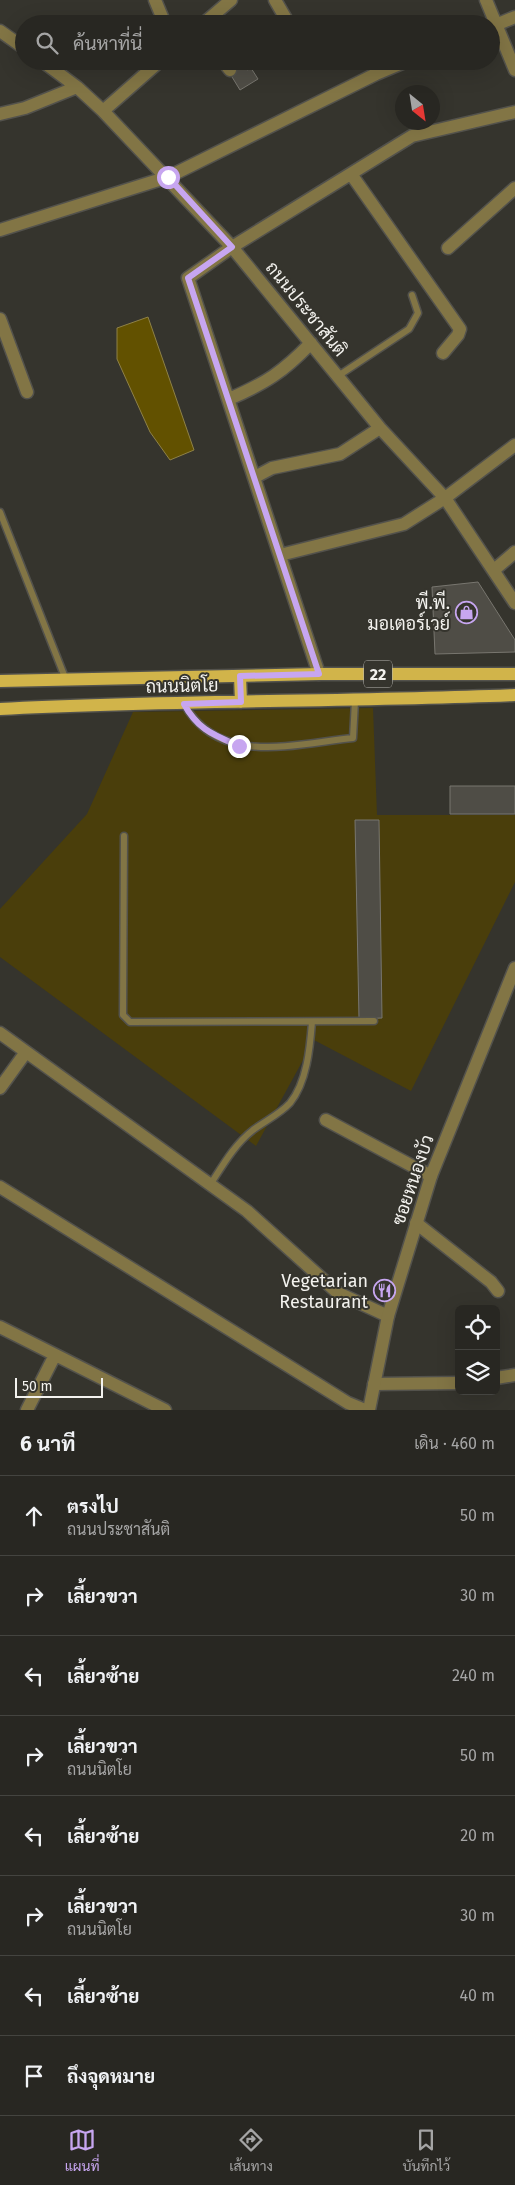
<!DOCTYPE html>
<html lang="th">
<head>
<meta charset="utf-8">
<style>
	:root { --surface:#282722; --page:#302f2a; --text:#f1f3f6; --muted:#a5a5a5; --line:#444440; --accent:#c7a6f0 }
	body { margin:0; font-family:"Fira Sans",Sarabun,sans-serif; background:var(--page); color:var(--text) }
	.controls { position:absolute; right:15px; bottom:15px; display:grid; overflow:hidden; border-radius:8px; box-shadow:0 5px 20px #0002 }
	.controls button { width:45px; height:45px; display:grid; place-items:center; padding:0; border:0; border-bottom:1px solid var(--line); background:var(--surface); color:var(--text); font:25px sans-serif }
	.compass { position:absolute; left:395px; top:85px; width:45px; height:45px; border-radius:50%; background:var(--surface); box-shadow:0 5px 20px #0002; rotate:150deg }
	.scale { position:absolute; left:15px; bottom:12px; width:88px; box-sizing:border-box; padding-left:5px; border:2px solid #f3f2ee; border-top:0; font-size:14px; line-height:18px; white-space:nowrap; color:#f3f2ee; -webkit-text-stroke:4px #35342d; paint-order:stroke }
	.stop { position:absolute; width:15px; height:15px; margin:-11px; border:4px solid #c7a6f0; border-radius:50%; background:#fff }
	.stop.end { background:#c7a6f0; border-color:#fff; box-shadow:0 1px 5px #0008 }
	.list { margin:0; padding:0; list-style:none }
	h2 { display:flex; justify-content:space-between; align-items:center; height:65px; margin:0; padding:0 20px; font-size:21px }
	h2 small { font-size:16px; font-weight:400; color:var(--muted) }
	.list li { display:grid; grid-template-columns:32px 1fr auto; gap:15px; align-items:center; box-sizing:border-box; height:80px; padding:0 20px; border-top:1px solid var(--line) }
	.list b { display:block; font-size:19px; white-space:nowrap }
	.list p { margin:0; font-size:16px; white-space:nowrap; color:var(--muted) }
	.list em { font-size:16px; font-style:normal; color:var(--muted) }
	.icon { flex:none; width:28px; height:28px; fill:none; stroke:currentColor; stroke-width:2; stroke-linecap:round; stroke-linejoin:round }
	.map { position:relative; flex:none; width:515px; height:1410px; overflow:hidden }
	.search { position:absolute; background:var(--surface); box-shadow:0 5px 20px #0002; left:15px; right:15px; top:15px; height:55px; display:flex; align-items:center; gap:12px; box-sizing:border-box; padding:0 18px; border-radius:28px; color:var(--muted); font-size:19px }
	.sheet { height:705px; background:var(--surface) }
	nav { display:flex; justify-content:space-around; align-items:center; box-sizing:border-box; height:70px; border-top:1px solid var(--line); background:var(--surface); font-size:14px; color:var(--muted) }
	nav a { display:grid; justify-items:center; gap:2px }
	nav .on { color:var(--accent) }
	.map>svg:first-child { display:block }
	.green { fill:#4a3e0b }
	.water { fill:#625100; stroke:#8e8147 }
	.building { fill:#4f4d46; stroke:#78766f }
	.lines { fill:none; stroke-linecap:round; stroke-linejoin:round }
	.service-casing { stroke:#53524c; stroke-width:9 }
	.minor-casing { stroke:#53524c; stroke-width:15 }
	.tertiary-casing { stroke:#53524c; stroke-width:15 }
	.primary-casing { stroke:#53524c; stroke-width:15 }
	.service { stroke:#827545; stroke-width:6 }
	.minor { stroke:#827545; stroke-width:12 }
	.tertiary { stroke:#827545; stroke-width:12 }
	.primary { stroke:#d1b44a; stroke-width:12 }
	.route { stroke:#c7a6f0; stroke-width:6 }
	.labels { text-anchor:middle; stroke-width:4; stroke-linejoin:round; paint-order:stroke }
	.shield { fill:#35342d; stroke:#bab9b4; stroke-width:1 }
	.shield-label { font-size:16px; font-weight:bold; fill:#f3f2ee }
	.street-label { font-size:18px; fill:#f3f2ee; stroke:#35342d }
	.poi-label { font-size:18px; fill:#f3f2ee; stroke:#35342d; text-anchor:end }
</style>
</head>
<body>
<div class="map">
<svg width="515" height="1410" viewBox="0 0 515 1410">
	<rect width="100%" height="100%" fill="#35342d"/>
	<path class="green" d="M373,708L377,815H515V882L411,1091L314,1040L256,1146L0,957V909L87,814L133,712Z"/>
	<path class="water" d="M148,317L194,450L170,460L150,432L117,359V328Z"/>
	<path class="building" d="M237,61H241L247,70L251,68L258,79L240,90L229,72L228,66Z
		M478,582L515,640V652L435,654L432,587Z
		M450,786H515V814H450Z
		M355,820H379L382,1018L359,1019Z"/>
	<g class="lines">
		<defs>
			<path id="service" d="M338,376L409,329L418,313L412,295
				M0,512L66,680
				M184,704C219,767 295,744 353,738L355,701
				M124,836L123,1015L130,1022L374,1021
				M210,1185C223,1165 234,1145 253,1130C265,1121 280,1114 290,1103C307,1082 310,1048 312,1022"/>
			<path id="minor" d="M155,0L165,24
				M275,0L289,24
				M486,0L515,70
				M203,24L231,0
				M491,27L515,17
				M0,31L24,48
				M42,61L77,87L103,111L232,247L380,428L445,498L515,603
				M223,61L230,70
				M103,111L160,61
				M0,114L25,108L77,87
				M351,174L460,329L458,335L443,353
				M0,230L168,177L376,74L407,61
				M448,248L515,188
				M0,319L27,392
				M229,399C266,383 283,372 311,343
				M255,477L272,468L340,454L380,428
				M280,555L404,524L445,498L515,445
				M494,570L515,552
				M319,674L188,278L232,247L412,136L515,112
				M0,1033L247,1211L338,1293L388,1316
				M0,1088L26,1052
				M326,1120L431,1176
				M0,1187L348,1403L365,1410
				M416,1223L491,1282L498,1291
				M0,1327L165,1410
				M496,1378L515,1375
				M374,1384L459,1383
				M27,1410L55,1355"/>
			<path id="tertiary" d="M369,1410L388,1316L431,1176L515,968"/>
			<path id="primary" d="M240,676L241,702
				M0,681L319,674H515
				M0,709C171,700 343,702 515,695"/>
		</defs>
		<use href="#service" class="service-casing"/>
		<use href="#minor" class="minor-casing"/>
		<use href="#tertiary" class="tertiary-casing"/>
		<use href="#primary" class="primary-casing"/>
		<use href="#service" class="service"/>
		<use href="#minor" class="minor"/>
		<use href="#tertiary" class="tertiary"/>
		<use href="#primary" class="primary"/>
	</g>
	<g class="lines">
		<path class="route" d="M168,177L232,247L188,278L319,674L240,676L241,702L184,704C198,730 214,735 239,746"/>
	</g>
	<defs>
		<symbol id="shop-ring" viewBox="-11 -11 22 22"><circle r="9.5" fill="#35342d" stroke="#c7a6f0" stroke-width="1.5"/><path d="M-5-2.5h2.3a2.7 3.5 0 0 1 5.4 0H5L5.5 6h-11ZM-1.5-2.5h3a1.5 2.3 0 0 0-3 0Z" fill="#c7a6f0"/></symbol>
		<symbol id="restaurant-ring" viewBox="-11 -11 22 22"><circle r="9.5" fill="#35342d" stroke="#c7a6f0" stroke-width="1.5"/><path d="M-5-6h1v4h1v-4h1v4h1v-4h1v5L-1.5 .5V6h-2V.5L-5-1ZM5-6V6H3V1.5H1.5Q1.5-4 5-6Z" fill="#c7a6f0"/></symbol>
	</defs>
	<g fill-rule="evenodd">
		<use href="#shop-ring" x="454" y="600" width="25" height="25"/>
		<use href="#restaurant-ring" x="372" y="1278" width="25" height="25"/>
	</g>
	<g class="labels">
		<rect class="shield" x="364" y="660.5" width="28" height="27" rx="4"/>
		<g class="shield-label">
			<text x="378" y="680">22</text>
		</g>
		<g class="street-label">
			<text transform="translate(306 309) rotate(51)" y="6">ถนนประชาสันติ</text>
			<text transform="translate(182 686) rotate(-1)" y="6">ถนนนิตโย</text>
			<text transform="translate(413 1180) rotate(-71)" y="6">ซอยหนองบัว</text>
		</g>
		<g class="poi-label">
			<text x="450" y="609">พี.พี.<tspan x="450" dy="21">มอเตอร์เวย์</tspan></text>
			<text x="368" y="1287">Vegetarian<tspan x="368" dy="21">Restaurant</tspan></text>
		</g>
	</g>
</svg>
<div class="controls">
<button><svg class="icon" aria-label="locate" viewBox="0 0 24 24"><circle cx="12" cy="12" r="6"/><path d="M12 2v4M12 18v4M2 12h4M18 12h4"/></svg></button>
<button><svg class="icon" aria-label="layers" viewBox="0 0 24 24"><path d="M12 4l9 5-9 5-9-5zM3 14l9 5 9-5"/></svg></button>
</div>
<svg class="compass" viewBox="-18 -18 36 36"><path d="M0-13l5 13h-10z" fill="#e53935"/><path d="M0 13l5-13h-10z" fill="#a5a5a5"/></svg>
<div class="scale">50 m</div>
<div class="stop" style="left:168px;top:177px"></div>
<div class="stop end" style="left:239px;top:746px"></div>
<div class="search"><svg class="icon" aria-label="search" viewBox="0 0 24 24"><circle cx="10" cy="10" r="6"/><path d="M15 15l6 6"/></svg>ค้นหาที่นี่</div>
</div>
<section class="sheet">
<h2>6 นาที<small>เดิน · 460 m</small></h2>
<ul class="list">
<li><svg class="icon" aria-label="ahead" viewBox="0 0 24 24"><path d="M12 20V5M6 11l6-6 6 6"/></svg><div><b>ตรงไป</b><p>ถนนประชาสันติ</p></div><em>50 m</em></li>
<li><svg class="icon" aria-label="right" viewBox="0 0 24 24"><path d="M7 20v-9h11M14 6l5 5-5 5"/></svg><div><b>เลี้ยวขวา</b></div><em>30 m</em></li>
<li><svg class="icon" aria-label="left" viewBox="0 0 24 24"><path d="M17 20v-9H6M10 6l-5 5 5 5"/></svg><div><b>เลี้ยวซ้าย</b></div><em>240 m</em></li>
<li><svg class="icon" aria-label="right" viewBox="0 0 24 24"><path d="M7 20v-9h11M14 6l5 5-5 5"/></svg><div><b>เลี้ยวขวา</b><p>ถนนนิตโย</p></div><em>50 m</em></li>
<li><svg class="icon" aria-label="left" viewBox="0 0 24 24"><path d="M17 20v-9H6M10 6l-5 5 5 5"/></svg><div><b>เลี้ยวซ้าย</b></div><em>20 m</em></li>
<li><svg class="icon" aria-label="right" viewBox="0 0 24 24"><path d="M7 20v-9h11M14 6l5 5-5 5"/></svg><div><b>เลี้ยวขวา</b><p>ถนนนิตโย</p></div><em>30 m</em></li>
<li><svg class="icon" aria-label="left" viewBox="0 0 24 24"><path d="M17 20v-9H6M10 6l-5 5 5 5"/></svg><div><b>เลี้ยวซ้าย</b></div><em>40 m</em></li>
<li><svg class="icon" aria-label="arrive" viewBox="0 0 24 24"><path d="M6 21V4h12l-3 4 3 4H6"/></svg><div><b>ถึงจุดหมาย</b></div></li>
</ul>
</section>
<nav>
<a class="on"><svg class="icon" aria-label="map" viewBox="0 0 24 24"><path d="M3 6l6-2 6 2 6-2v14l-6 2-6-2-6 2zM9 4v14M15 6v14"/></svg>แผนที่</a>
<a><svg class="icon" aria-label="directions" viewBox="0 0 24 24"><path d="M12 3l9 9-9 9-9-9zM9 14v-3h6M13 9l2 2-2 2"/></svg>เส้นทาง</a>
<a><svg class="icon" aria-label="saved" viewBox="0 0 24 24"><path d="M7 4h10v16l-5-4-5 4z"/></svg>บันทึกไว้</a>
</nav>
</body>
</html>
